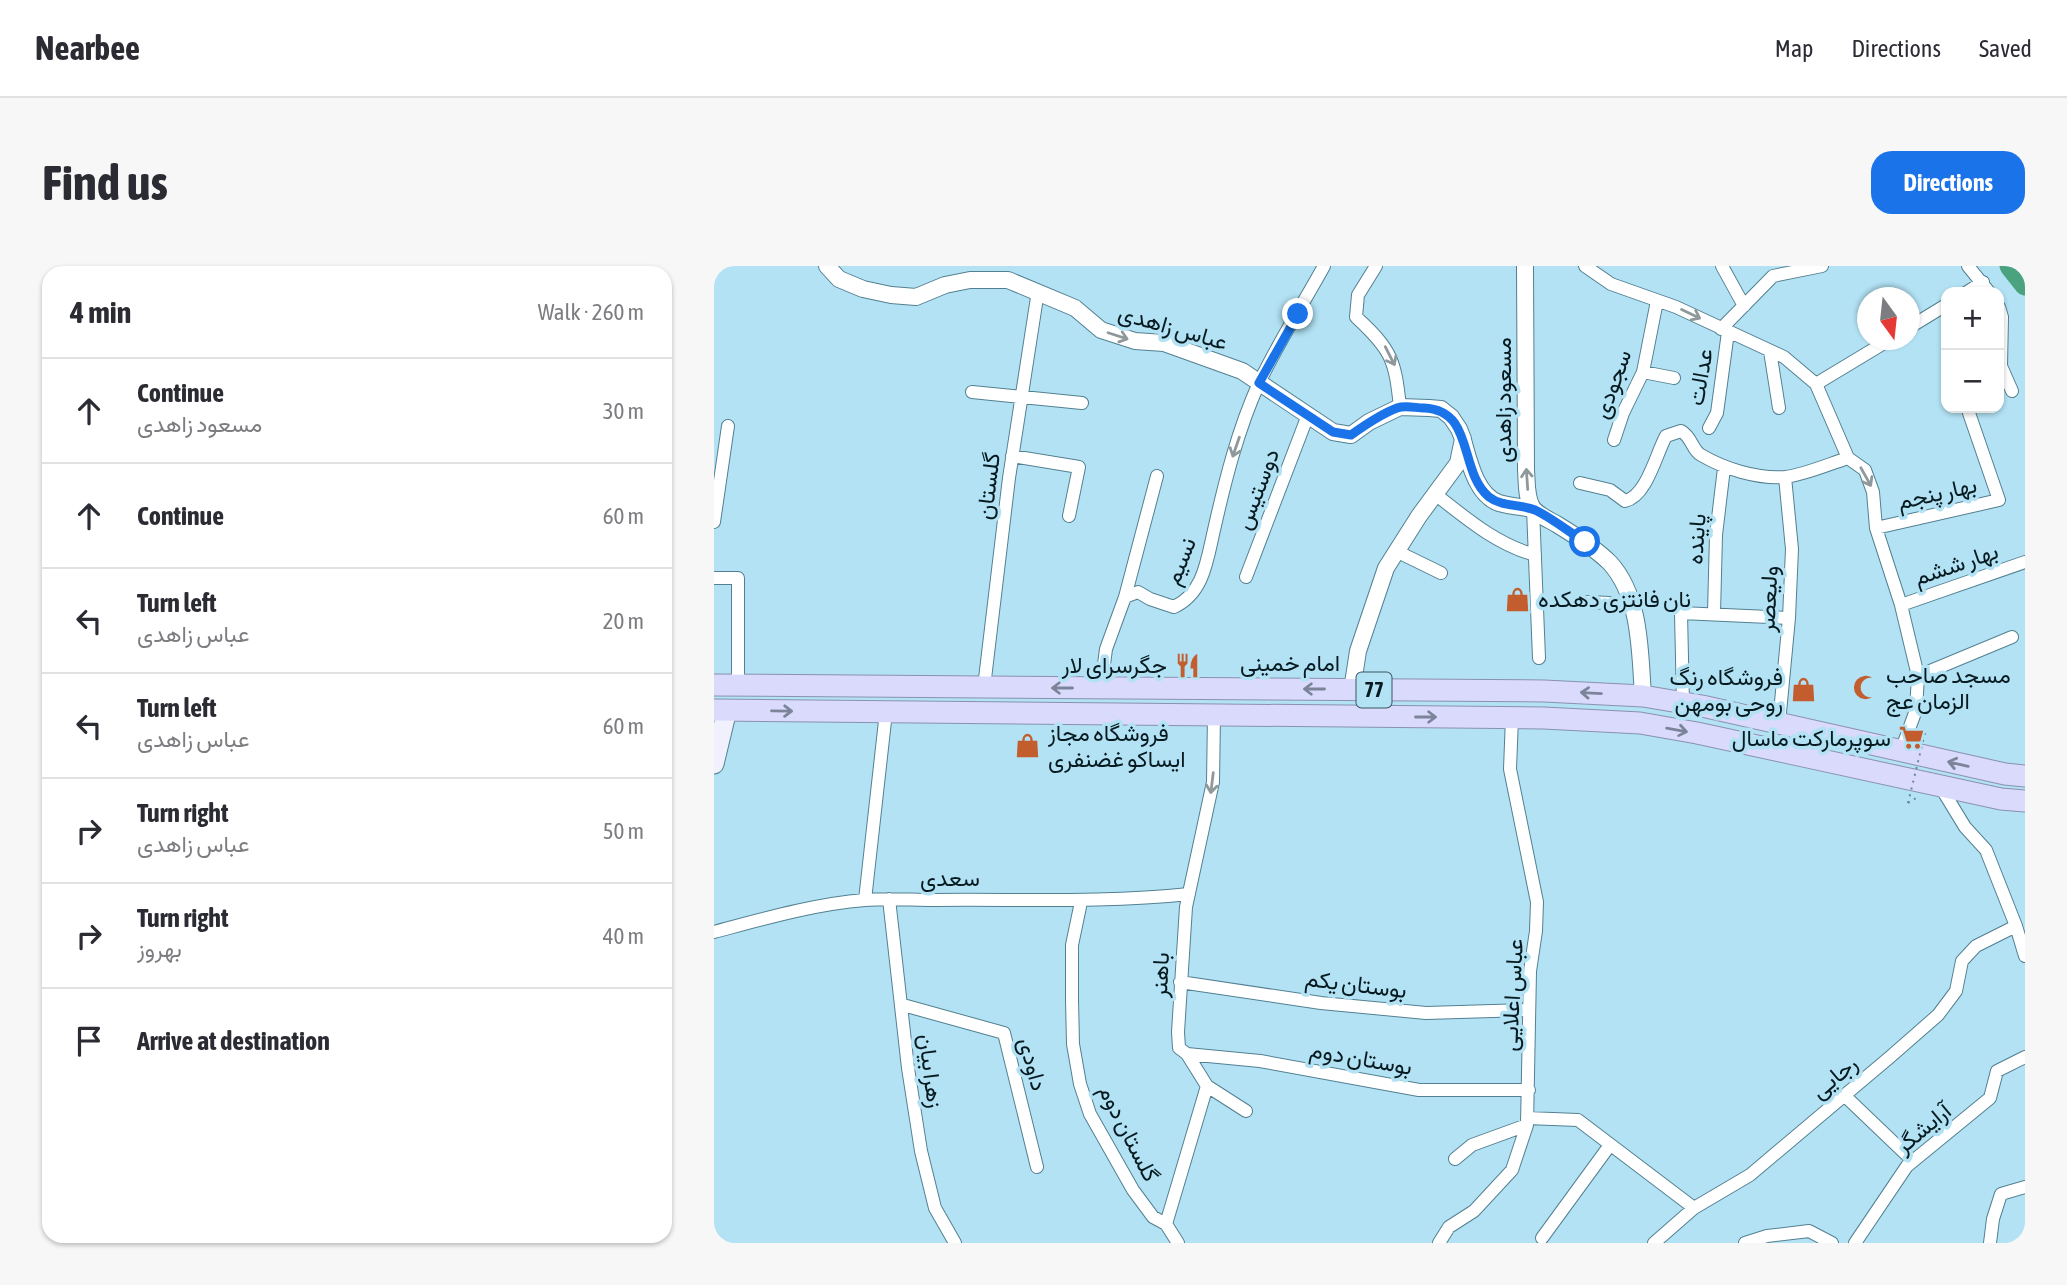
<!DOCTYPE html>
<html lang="en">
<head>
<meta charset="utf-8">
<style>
	:root { --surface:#fff; --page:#f7f7f7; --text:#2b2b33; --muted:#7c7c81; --line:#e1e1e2; --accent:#1a73e8 }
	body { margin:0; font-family:"Asap Condensed",Vazirmatn,sans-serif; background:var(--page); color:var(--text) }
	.controls { position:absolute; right:21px; top:21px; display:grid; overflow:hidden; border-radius:14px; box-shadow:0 2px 5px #0004 }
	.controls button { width:63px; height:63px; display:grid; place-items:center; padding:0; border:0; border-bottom:2px solid var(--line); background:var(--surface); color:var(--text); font:35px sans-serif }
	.compass { position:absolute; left:1143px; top:21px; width:63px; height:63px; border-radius:50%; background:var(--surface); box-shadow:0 2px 5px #0004; rotate:165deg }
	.stop { position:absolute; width:21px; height:21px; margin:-16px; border:5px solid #1a73e8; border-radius:50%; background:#fff }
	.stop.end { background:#1a73e8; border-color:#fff; box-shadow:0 2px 7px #0008 }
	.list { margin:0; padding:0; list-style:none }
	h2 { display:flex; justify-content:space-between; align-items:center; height:91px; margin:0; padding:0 28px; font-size:30px }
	h2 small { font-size:23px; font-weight:400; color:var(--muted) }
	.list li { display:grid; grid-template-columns:46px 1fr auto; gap:21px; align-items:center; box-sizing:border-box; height:105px; padding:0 28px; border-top:2px solid var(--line) }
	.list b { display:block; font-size:26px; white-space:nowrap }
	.list p { margin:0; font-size:23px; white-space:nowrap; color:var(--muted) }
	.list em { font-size:23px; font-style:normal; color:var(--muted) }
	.icon { flex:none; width:38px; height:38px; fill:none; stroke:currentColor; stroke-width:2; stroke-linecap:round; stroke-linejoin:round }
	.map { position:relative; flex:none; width:1311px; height:977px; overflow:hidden; border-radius:21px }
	header { display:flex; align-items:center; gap:42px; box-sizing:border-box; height:98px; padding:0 35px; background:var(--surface); border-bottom:2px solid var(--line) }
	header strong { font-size:33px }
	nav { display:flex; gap:38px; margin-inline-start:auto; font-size:24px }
	.intro { display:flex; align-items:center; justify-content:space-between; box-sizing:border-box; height:168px; padding:0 42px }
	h1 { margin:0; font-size:49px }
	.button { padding:18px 32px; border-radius:21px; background:var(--accent); color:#fff; font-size:24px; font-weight:700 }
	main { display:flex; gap:42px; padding:0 42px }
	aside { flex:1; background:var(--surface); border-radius:21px; box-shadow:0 2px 5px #0004 }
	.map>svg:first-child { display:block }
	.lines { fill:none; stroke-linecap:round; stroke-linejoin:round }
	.river { stroke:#4aa27e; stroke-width:21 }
	.minor-casing { stroke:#538091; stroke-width:14 }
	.tertiary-casing { stroke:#538091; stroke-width:18 }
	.secondary-casing { stroke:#538091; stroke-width:21 }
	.trunk-casing { stroke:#8a91af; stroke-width:23 }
	.path { stroke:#668996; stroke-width:2; stroke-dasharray:2 5; stroke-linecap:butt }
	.minor { stroke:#fff; stroke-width:12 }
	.tertiary { stroke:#fff; stroke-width:16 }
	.secondary { stroke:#f1f1fe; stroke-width:19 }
	.trunk { stroke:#dadafc; stroke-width:21 }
	.path-bridge { stroke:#668996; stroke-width:2; stroke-dasharray:2 5; stroke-linecap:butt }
	.oneway { stroke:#8f989b }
	.oneway2 { stroke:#7b8499 }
	.route { stroke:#1a73e8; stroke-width:9 }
	.labels { text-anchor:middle; stroke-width:7; stroke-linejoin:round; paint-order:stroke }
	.shield { fill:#b2e2f4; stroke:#3a5660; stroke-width:2 }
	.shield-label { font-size:21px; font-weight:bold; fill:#071a20 }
	.street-label { font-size:23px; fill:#071a20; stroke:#b2e2f4 }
	.poi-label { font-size:23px; fill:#071a20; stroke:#b2e2f4; text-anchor:start }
</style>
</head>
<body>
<header>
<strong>Nearbee</strong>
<nav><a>Map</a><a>Directions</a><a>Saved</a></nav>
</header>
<div class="intro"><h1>Find us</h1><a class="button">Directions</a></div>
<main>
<aside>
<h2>4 min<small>Walk · 260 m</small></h2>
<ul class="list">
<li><svg class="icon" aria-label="ahead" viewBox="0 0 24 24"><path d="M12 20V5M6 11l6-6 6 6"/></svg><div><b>Continue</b><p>مسعود زاهدی</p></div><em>30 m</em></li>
<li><svg class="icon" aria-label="ahead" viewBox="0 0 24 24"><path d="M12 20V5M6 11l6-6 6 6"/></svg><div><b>Continue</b></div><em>60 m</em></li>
<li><svg class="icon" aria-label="left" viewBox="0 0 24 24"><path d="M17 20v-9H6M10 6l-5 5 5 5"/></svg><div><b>Turn left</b><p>عباس زاهدی</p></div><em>20 m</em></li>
<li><svg class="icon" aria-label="left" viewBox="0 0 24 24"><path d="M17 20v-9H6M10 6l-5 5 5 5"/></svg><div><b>Turn left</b><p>عباس زاهدی</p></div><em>60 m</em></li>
<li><svg class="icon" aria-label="right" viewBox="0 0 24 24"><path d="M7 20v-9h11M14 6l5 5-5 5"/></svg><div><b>Turn right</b><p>عباس زاهدی</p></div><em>50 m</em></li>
<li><svg class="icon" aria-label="right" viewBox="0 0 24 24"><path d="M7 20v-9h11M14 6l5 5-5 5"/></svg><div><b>Turn right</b><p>بهروز</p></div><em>40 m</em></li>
<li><svg class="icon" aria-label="arrive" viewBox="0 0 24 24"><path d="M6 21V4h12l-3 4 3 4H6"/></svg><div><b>Arrive at destination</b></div></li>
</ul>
</aside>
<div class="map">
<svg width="1311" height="977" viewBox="0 0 1311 977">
	<rect width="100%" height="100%" fill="#b2e2f4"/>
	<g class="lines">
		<path class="river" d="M1296,0L1311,19"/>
		<defs>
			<path id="minor" d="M662,0L644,29L642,51C678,84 681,94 686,141
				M871,0L897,18L962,41L1070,91L1102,118L1134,192L1151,204L1159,226L1162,262L1187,339L1204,410L1202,444L1187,485
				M1008,0L1030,40
				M1254,0L1275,26
				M1253,26L1269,16
				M1285,41L1288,51L1287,100L1298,125
				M1196,61L1232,39
				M1007,63L1059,10L1108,0
				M1056,85L1065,142
				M929,106L960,112
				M1102,118L1175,74
				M258,126L368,137
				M995,162L1003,147L1014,66
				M900,174L909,147L929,106L943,35
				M298,190L365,201L355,250
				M866,217L896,224L911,235C933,230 942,188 952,170L967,165C978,171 978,184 987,189C1011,203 1043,213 1071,211C1090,209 1115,198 1134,192
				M721,228C753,253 782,278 821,289
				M819,243L825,392
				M0,256L14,160
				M1162,262L1285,234L1255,147
				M682,285L727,307
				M532,311L594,149
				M0,312H24V419
				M411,331L443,210
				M874,336L917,338
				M1187,339L1311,296
				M1000,347L1002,269L1010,202
				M1204,410L1298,371
				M270,421L295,212L324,25
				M387,422L392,383L411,331L424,326L436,333L460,341C490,327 493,294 500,264C511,215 524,163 545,117C564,77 589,38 610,0
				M969,437L967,347L1075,352
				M1065,457L1075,352L1078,283L1071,211
				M1226,520L1251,561L1272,584L1302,660L1311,690
				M175,633L194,802L207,885L221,942L241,977
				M151,634L172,446
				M367,636L358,679V734L359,778L366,818L376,848L419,924L439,951L452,958L464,977
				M0,666C49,653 100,638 151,634C174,632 197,634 220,634C305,633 390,637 475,628
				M466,716L607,737L712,747L815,744
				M189,739L290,767L323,901
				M473,788L546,795L705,824H815
				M493,820L532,845
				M1131,830L1199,895
				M813,852L864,854L980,942
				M741,893L758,879L813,859
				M452,958L493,820L473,788L465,782L464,766L472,641L499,516L500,449
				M828,972L896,879
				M725,977L735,961L760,945L798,904L813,859L816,705L822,665L823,636L796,503L798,452
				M940,977L980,942L1036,909L1176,791L1224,749L1242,725L1248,695L1262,680L1302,660
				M1031,977L1053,970L1095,965L1118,977
				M1141,977L1193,900L1276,832L1283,805L1311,791
				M1276,977L1279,953L1287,928L1311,921"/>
			<path id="tertiary" d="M113,0L125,13L149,23L177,29L202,31L231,19L256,14H294L361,42L387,64L421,75L450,77L528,105L619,166L637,169L655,156L686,141L715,142L727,143L737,151L745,163L749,173L744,197L705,250L672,302L644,385L638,424
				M811,0L812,204C813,216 812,231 818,241C823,249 836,254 844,259C862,270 881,282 896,297C927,331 926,387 929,430
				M749,174C755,195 762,229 785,237C796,240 808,241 819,243"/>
			<path id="secondary" d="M0,498L13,444"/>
			<path id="trunk" d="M0,419L830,425L929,430L988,440L1291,508L1311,510
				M0,444L830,452L926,457L983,467L1287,533L1311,535"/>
		</defs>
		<use href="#minor" class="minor-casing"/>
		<use href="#tertiary" class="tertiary-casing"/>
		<use href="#secondary" class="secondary-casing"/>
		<use href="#trunk" class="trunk-casing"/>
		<path class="path" d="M1194,537L1202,532"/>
		<use href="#minor" class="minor"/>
		<use href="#tertiary" class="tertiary"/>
		<use href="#secondary" class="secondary"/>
		<use href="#trunk" class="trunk"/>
		<path class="path-bridge" d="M1194,537L1211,467"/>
	</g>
	<defs><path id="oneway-shaft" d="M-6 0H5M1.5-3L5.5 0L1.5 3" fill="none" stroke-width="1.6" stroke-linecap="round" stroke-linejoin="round" transform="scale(1.75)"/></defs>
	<g class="oneway">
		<use href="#oneway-shaft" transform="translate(977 48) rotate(26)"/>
		<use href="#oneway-shaft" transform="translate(404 70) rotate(18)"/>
		<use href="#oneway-shaft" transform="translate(676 90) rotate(63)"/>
		<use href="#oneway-shaft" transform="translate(522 181) rotate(109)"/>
		<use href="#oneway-shaft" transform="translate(1152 211) rotate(61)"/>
		<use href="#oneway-shaft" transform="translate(813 213) rotate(-94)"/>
		<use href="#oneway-shaft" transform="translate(498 517) rotate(97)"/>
	</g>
	<g class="oneway2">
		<use href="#oneway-shaft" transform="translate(348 422) rotate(-180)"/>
		<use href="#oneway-shaft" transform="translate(600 423) rotate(-180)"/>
		<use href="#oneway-shaft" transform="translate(877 427) rotate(-177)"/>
		<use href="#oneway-shaft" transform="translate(68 445) rotate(1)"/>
		<use href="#oneway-shaft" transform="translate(712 451)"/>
		<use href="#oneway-shaft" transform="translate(963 464) rotate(10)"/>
		<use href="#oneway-shaft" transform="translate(1244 498) rotate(-167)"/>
	</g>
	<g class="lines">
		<path class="route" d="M584,48L545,117L619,166L637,169C651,159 667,148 683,142C691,139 702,142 710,142C761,144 744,205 775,231C788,241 806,238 821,244C838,252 855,266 871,276"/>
	</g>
	<defs>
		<symbol id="shop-bare" viewBox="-9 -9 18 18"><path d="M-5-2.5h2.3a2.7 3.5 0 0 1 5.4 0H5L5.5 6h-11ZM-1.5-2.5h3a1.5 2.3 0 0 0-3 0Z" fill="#c35d2d" stroke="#b2e2f4" stroke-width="2.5" paint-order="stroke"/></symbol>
		<symbol id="restaurant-bare" viewBox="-9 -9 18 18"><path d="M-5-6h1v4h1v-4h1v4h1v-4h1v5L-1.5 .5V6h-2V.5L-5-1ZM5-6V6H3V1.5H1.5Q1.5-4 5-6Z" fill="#c35d2d" stroke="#b2e2f4" stroke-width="2.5" paint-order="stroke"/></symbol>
		<symbol id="mosque-bare" viewBox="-9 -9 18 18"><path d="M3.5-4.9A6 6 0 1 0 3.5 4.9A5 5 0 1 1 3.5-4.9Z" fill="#c35d2d" stroke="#b2e2f4" stroke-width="2.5" paint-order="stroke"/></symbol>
		<symbol id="supermarket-bare" viewBox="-9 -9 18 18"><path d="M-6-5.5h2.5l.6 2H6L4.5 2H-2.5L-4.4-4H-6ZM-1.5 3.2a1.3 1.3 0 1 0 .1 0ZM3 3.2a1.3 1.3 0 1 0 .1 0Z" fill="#c35d2d" stroke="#b2e2f4" stroke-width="2.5" paint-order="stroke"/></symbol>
	</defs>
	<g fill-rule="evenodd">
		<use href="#shop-bare" x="786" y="316" width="35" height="35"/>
		<use href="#restaurant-bare" x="456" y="382" width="35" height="35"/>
		<use href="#mosque-bare" x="1134" y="404" width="35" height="35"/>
		<use href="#shop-bare" x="1072" y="406" width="35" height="35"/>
		<use href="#supermarket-bare" x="1180" y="454" width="35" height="35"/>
		<use href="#shop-bare" x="296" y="462" width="35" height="35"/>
	</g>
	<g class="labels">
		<rect class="shield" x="642.5" y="406.5" width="35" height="35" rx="5"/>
		<g class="shield-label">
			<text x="660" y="431">77</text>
		</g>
		<g class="street-label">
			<text transform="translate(459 61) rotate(16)" y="8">عباس زاهدی</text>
			<text transform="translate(986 111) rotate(-80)" y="8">عدالت</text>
			<text transform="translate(898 118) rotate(-70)" y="8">سجودی</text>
			<text transform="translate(789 134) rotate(-90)" y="8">مسعود زاهدی</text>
			<text transform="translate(274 220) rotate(-83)" y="8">گلستان</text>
			<text transform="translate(543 223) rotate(-69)" y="8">دوستیس</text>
			<text transform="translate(1223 227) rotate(-13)" y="8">بهار پنجم</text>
			<text transform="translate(982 273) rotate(-86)" y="8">پاینده</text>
			<text transform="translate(466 295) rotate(-68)" y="8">نسیم</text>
			<text transform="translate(1242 298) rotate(-19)" y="8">بهار ششم</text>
			<text transform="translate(1054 333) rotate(-87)" y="8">ولیعصر</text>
			<text x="576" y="405">امام خمینی</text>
			<text x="236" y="620">سعدی</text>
			<text transform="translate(446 709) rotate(-87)" y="8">باهنر</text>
			<text transform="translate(642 718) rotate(7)" y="8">بوستان یکم</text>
			<text transform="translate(798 729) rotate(-87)" y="8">عباس اعلایی</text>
			<text transform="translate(647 792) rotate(10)" y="8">بوستان دوم</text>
			<text transform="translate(319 798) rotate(75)" y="8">داودی</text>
			<text transform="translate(217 805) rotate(83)" y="8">زهرا بیان</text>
			<text transform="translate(1120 811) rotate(-40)" y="8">رجایی</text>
			<text transform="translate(1209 862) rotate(-40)" y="8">آرایشگر</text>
			<text transform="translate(415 867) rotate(63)" y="8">گلستان دوم</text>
		</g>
		<g class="poi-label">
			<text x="824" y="341">نان فانتزی دهکده</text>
			<text x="453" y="407" text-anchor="end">جگرسرای لار</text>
			<text x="1172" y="417">مسجد صاحب<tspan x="1172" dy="26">الزمان عج</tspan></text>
			<text x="1069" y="419" text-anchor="end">فروشگاه رنگ<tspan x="1069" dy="26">روحی بومهن</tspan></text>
			<text x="334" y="475">فروشگاه مجاز<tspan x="334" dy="26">ایساکو غضنفری</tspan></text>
			<text x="1177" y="480" text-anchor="end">سوپرمارکت ماسال</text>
		</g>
	</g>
</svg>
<div class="controls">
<button>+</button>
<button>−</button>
</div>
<svg class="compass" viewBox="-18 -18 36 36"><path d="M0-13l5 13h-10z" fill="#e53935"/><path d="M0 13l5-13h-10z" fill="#7c7c81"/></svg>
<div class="stop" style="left:871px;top:276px"></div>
<div class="stop end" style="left:584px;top:48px"></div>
</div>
</main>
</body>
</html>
